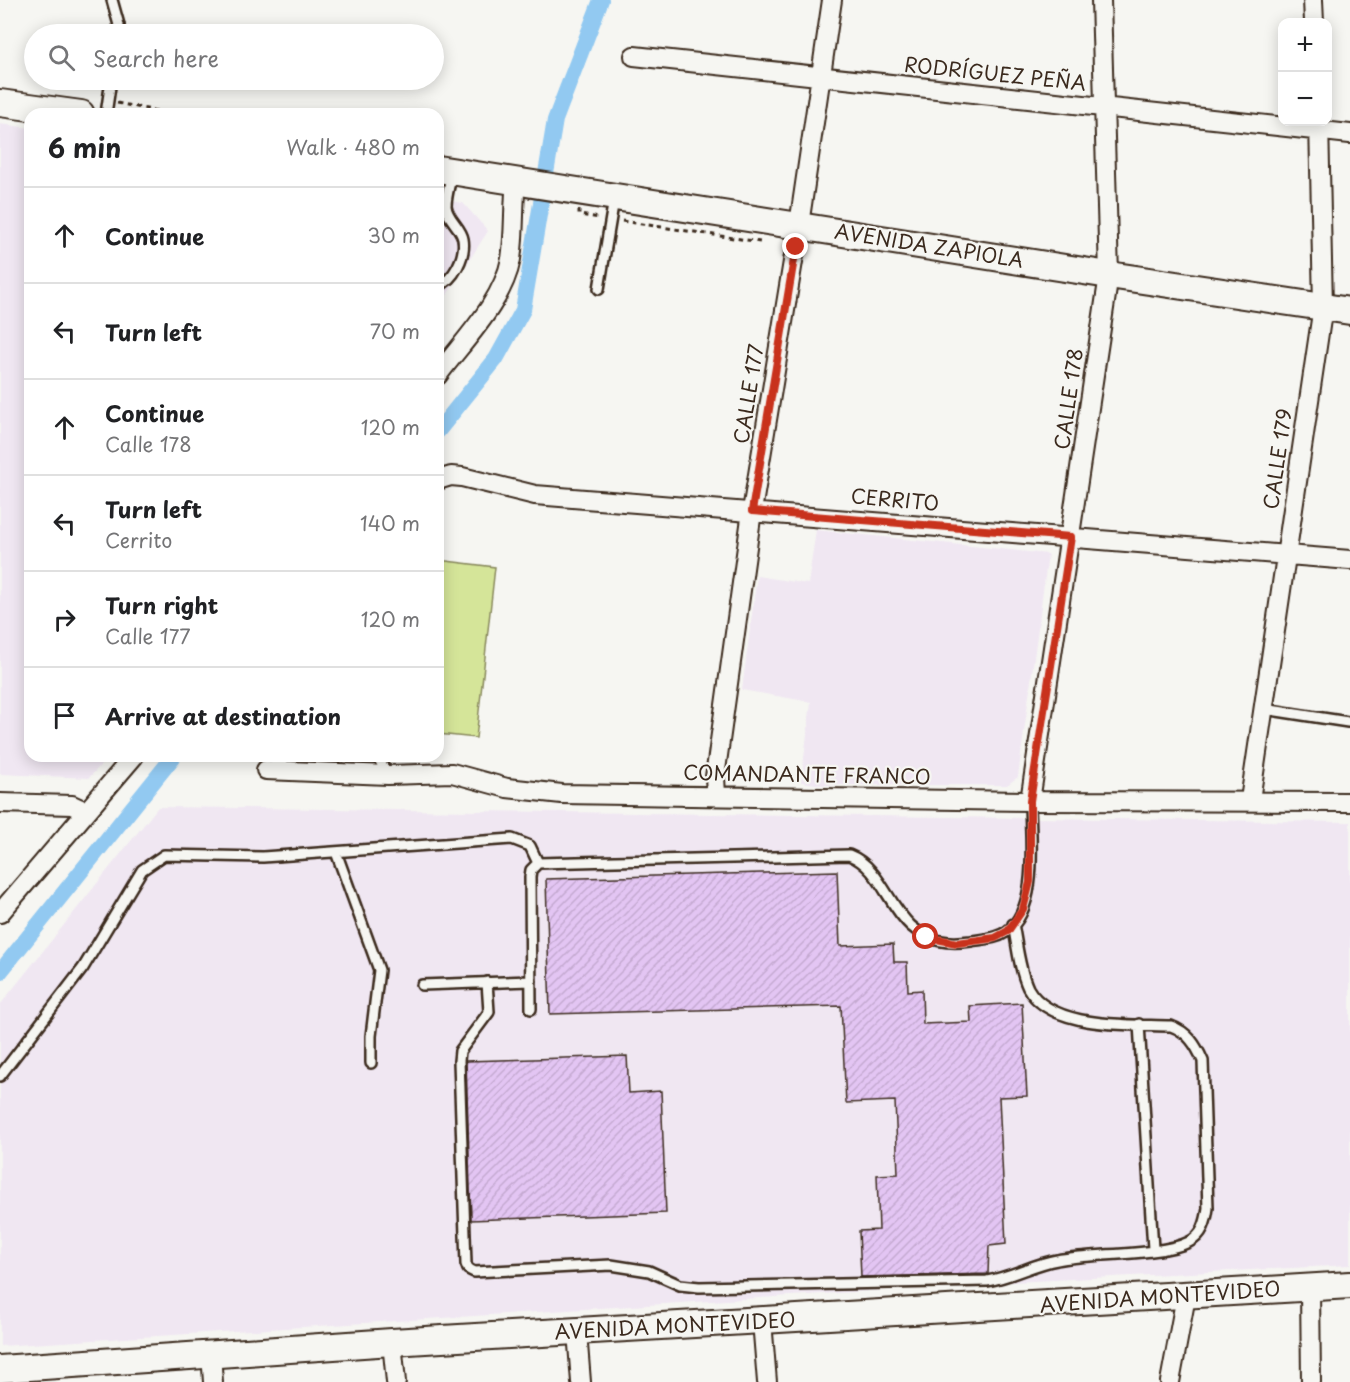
<!DOCTYPE html>
<html lang="en">
<head>
<meta charset="utf-8">
<style>
	:root { --surface:#fff; --page:#f6f6f6; --text:#202124; --muted:#757577; --line:#e0e0e0 }
	body { margin:0; font-family:"Playpen Sans",sans-serif; background:var(--page); color:var(--text) }
	.controls { position:absolute; right:18px; top:18px; display:grid; overflow:hidden; border-radius:12px; box-shadow:0 3px 15px #0003 }
	.controls button { width:54px; height:54px; display:grid; place-items:center; padding:0; border:0; border-bottom:2px solid var(--line); background:var(--surface); color:var(--text); font:30px sans-serif }
	.stop { position:absolute; width:18px; height:18px; margin:-14px; border:4px solid #c8321e; border-radius:50%; background:#fff }
	.stop.end { background:#c8321e; border-color:#fff; box-shadow:0 2px 6px #0008 }
	.list { margin:0; padding:0; list-style:none }
	h2 { display:flex; justify-content:space-between; align-items:center; height:78px; margin:0; padding:0 24px; font-size:26px }
	h2 small { font-size:20px; font-weight:400; color:var(--muted) }
	.list li { display:grid; grid-template-columns:39px 1fr auto; gap:18px; align-items:center; box-sizing:border-box; height:96px; padding:0 24px; border-top:2px solid var(--line) }
	.list b { display:block; font-size:22px; white-space:nowrap }
	.list p { margin:0; font-size:20px; white-space:nowrap; color:var(--muted) }
	.list em { font-size:20px; font-style:normal; color:var(--muted) }
	.icon { flex:none; width:33px; height:33px; fill:none; stroke:currentColor; stroke-width:2; stroke-linecap:round; stroke-linejoin:round }
	.map { position:relative; flex:none; width:1350px; height:1382px; overflow:hidden }
	.search { position:absolute; background:var(--surface); box-shadow:0 3px 15px #0003; left:24px; top:24px; width:420px; height:66px; display:flex; align-items:center; gap:15px; box-sizing:border-box; padding:0 21px; border-radius:33px; color:var(--muted); font-size:22px }
	.panel { position:absolute; background:var(--surface); box-shadow:0 3px 15px #0003; left:24px; top:108px; width:420px; height:654px; border-radius:18px }
	.map>svg:first-child { display:block }
	.built { fill:#f0e7f2 }
	.green { fill:#d5e599; stroke:#88885c; stroke-width:1.5 }
	.lines { fill:none; stroke-linecap:round; stroke-linejoin:round }
	.canal { stroke:#92c9f1; stroke-width:16 }
	.building { fill:url(#building-hatch); stroke:#3b2a1e; stroke-width:1.5 }
	.lane-casing { stroke:#3b2a1e; stroke-width:14 }
	.street-casing { stroke:#3b2a1e; stroke-width:22 }
	.secondary-casing { stroke:#3b2a1e; stroke-width:30 }
	.path { stroke:#3b2a1e; stroke-width:3; stroke-dasharray:4.5 4.5; stroke-linecap:butt }
	.lane { stroke:#f6f6f2; stroke-width:9 }
	.street { stroke:#f6f6f2; stroke-width:18 }
	.secondary { stroke:#f6f6f2; stroke-width:26 }
	.route { stroke:#c8321e; stroke-width:8 }
	.labels { text-anchor:middle; stroke-width:4.5; stroke-linejoin:round; paint-order:stroke }
	.street-label { font-size:20px; fill:#3b2a1e; stroke:#f6f6f2 }
</style>
</head>
<body>
<div class="map">
<svg width="1350" height="1382" viewBox="0 0 1350 1382">
	<defs>
		<pattern id="building-hatch" width="6" height="6" patternUnits="userSpaceOnUse" patternTransform="scale(1.5)"><rect width="6" height="6" fill="#e3c5f3"/><path d="M-1 1l2-2M0 6l6-6M5 7l2-2" fill="none" stroke="#c4a9d0"/></pattern>
	</defs>
	<rect width="100%" height="100%" fill="#f6f6f2"/>
	<filter id="ink" filterUnits="userSpaceOnUse"><feTurbulence type="fractalNoise" baseFrequency=".0167" numOctaves="2"/><feDisplacementMap in="SourceGraphic" scale="12" xChannelSelector="R" yChannelSelector="G"/><feConvolveMatrix kernelMatrix="1 2 1 2 8 2 1 2 1" color-interpolation-filters="sRGB"/></filter>
	<g filter="url(#ink)">
		<path class="built" d="M0,124L30,128V756H109L89,778L0,774Z
			M438,199L463,203L488,231L438,309Z
			M816,530L1048,554L1018,777L1007,785H823L801,782L811,702L742,690L757,576L808,584Z
			M158,807L1350,822V1265L996,1283L0,1346V1005Z"/>
		<path class="green" d="M438,560L495,567L476,738L438,734Z"/>
		<g class="lines">
			<path class="canal" d="M438,431L496,359L523,310L555,120L601,0
				M0,972L174,756"/>
		</g>
		<path class="building" d="M837,871L840,946L893,944L894,962H907L908,991L922,990L923,1024L971,1022L970,1006L1022,1003L1027,1096L999,1097L1006,1244L989,1246L988,1274L861,1277L859,1231L879,1230L877,1175L898,1174L895,1101L846,1103L841,1006L550,1014L546,879Z
			M627,1056L629,1093L661,1091L666,1213L471,1220L466,1061Z"/>
		<g class="lines">
			<defs>
				<path id="lane" d="M112,0L119,25L118,34
					M106,114L111,80
					M438,286C454,280 466,256 463,239C461,227 447,219 446,206C446,196 450,183 452,173
					M599,289L614,199
					M1264,709L1348,722
					M377,756L388,775
					M336,852L379,970L371,1036V1063
					M487,982L489,1012L460,1051L459,1061L466,1264L468,1269L474,1272L611,1265L649,1271L680,1285L699,1287L987,1281C1012,1277 1033,1264 1057,1260C1092,1253 1161,1256 1189,1242C1203,1235 1206,1222 1208,1208L1203,1061C1196,1045 1188,1032 1171,1026C1131,1024 1051,1030 1028,988C1019,969 1017,944 1013,924
					M422,985L531,981
					M531,1009L530,877L531,870L538,863L849,855C880,867 887,904 911,926C929,942 948,944 971,941C983,939 996,939 1006,932C1040,909 1030,836 1030,801
					M1139,1024L1153,1249
					M0,1076L83,968L142,870L164,855L263,857L512,839L530,846L538,863"/>
				<path id="street" d="M1313,0L1314,22
					M634,56L1350,134
					M438,375C464,340 503,302 511,259C515,232 513,207 516,181
					M438,480L451,476L462,477L535,495L1350,560
					M266,770L388,775L452,773L507,788L562,794L1030,801L1350,802
					M716,795L715,777L752,511L799,225L832,0
					M1250,800L1323,306L1319,122
					M1030,801L1109,275L1101,0
					M0,803L72,805L85,811
					M0,913L134,756
					M1310,1287L1311,1382
					M762,1321L767,1382
					M577,1332L581,1382
					M392,1342L396,1382
					M211,1353L213,1382
					M1170,1382L1186,1296"/>
				<path id="secondary" d="M0,103L81,114
					M438,169L1109,275L1350,311
					M0,1369L392,1342L1350,1285"/>
			</defs>
			<use href="#lane" class="lane-casing"/>
			<use href="#street" class="street-casing"/>
			<use href="#secondary" class="secondary-casing"/>
			<path class="path" d="M117,103L171,114
				M579,210V215L600,218
				M622,221L760,242"/>
			<use href="#lane" class="lane"/>
			<use href="#street" class="street"/>
			<use href="#secondary" class="secondary"/>
		</g>
	</g>
	<g class="lines" filter="url(#ink)">
		<path class="route" d="M796,247L752,511L1071,537L1030,801V882L1023,909L1008,931L995,938L957,943L926,937"/>
	</g>
	<g class="labels">
		<g class="street-label">
			<text transform="translate(995 74) rotate(6)" y="7">RODRÍGUEZ PEÑA</text>
			<text transform="translate(929 246) rotate(9)" y="7">AVENIDA ZAPIOLA</text>
			<text transform="translate(749 394) rotate(-81)" y="7">CALLE 177</text>
			<text transform="translate(1069 399) rotate(-82)" y="7">CALLE 178</text>
			<text transform="translate(1278 459) rotate(-82)" y="7">CALLE 179</text>
			<text transform="translate(895 500) rotate(5)" y="7">CERRITO</text>
			<text transform="translate(807 775) rotate(1)" y="7">COMANDANTE FRANCO</text>
			<text transform="translate(1160 1297) rotate(-4)" y="7">AVENIDA MONTEVIDEO</text>
			<text transform="translate(675 1326) rotate(-3)" y="7">AVENIDA MONTEVIDEO</text>
		</g>
	</g>
</svg>
<div class="controls">
<button>+</button>
<button>−</button>
</div>
<div class="stop" style="left:926px;top:937px"></div>
<div class="stop end" style="left:796px;top:247px"></div>
<div class="search"><svg class="icon" aria-label="search" viewBox="0 0 24 24"><circle cx="10" cy="10" r="6"/><path d="M15 15l6 6"/></svg>Search here</div>
<section class="panel">
<h2>6 min<small>Walk · 480 m</small></h2>
<ul class="list">
<li><svg class="icon" aria-label="ahead" viewBox="0 0 24 24"><path d="M12 20V5M6 11l6-6 6 6"/></svg><div><b>Continue</b></div><em>30 m</em></li>
<li><svg class="icon" aria-label="left" viewBox="0 0 24 24"><path d="M17 20v-9H6M10 6l-5 5 5 5"/></svg><div><b>Turn left</b></div><em>70 m</em></li>
<li><svg class="icon" aria-label="ahead" viewBox="0 0 24 24"><path d="M12 20V5M6 11l6-6 6 6"/></svg><div><b>Continue</b><p>Calle 178</p></div><em>120 m</em></li>
<li><svg class="icon" aria-label="left" viewBox="0 0 24 24"><path d="M17 20v-9H6M10 6l-5 5 5 5"/></svg><div><b>Turn left</b><p>Cerrito</p></div><em>140 m</em></li>
<li><svg class="icon" aria-label="right" viewBox="0 0 24 24"><path d="M7 20v-9h11M14 6l5 5-5 5"/></svg><div><b>Turn right</b><p>Calle 177</p></div><em>120 m</em></li>
<li><svg class="icon" aria-label="arrive" viewBox="0 0 24 24"><path d="M6 21V4h12l-3 4 3 4H6"/></svg><div><b>Arrive at destination</b></div></li>
</ul>
</section>
</div>
</body>
</html>
